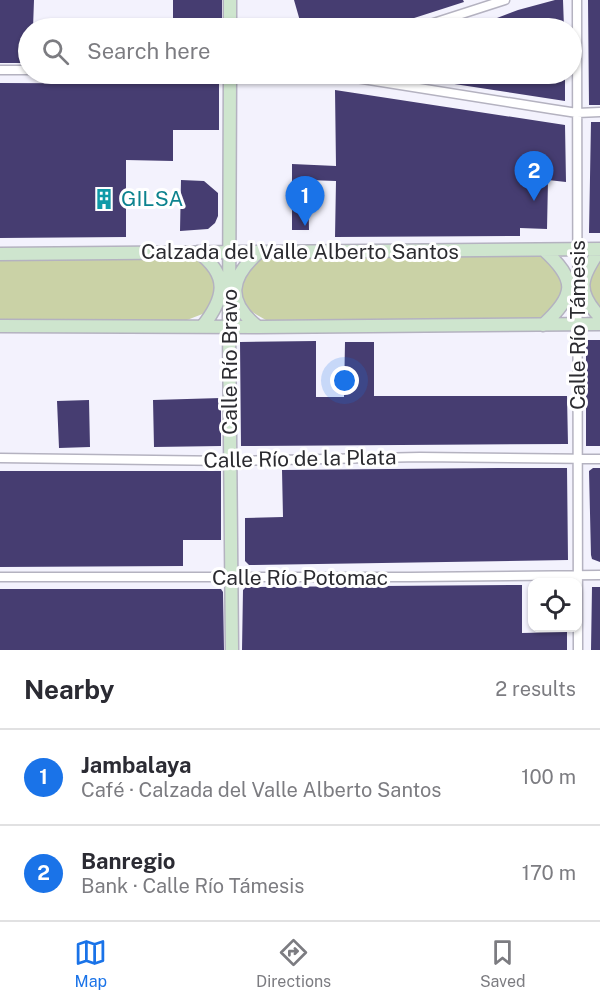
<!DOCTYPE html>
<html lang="en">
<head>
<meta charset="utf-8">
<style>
	:root { --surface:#fff; --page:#f2f2f3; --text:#2b2b33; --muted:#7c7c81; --line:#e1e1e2; --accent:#1a73e8 }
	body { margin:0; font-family:"Public Sans",sans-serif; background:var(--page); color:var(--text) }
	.controls { position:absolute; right:18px; bottom:18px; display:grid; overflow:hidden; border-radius:12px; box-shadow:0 2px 4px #0004 }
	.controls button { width:54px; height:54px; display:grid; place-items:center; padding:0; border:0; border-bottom:2px solid var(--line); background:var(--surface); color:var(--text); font:30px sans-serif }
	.you { position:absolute; left:345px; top:381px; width:21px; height:21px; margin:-15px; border:4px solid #fff; border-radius:50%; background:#1a73e8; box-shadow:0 0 0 9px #1a73e833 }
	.badge { display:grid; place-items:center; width:39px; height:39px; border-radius:50%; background:var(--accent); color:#fff; font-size:20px; font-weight:700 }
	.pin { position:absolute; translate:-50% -50px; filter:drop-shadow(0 2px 3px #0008) }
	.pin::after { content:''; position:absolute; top:32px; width:21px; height:18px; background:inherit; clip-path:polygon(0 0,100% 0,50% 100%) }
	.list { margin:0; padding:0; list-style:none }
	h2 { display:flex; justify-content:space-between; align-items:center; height:78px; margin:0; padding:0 24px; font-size:26px }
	h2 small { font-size:20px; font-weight:400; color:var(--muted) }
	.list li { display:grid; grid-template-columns:39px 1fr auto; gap:18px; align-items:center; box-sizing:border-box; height:96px; padding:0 24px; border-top:2px solid var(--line) }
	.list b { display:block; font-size:22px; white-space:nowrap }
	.list p { margin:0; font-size:20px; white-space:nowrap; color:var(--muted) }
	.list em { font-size:20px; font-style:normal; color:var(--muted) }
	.icon { flex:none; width:33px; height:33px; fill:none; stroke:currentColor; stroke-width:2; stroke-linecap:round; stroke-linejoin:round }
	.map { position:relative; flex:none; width:600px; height:650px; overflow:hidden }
	.search { position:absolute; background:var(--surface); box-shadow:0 2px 4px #0004; left:18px; right:18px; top:18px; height:66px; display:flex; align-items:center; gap:15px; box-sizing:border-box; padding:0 21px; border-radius:33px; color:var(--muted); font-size:22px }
	.sheet { height:270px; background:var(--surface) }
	nav { display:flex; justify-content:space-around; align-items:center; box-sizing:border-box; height:84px; border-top:2px solid var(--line); background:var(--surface); font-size:16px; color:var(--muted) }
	nav a { display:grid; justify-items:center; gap:3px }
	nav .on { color:var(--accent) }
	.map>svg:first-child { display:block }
	.green { fill:#cad2a6 }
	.building { fill:#463d71 }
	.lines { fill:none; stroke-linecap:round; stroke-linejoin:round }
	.street-casing { stroke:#b4b2c0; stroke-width:11 }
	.secondary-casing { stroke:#b4b2c0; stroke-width:15 }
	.street { stroke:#fff; stroke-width:8 }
	.secondary { stroke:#cee5ce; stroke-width:12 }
	.labels { text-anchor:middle; stroke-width:6; stroke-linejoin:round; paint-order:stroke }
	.culture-label { font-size:21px; fill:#0d838f; stroke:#fff; text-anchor:start }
	.street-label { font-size:21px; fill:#2b2b30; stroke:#fff }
</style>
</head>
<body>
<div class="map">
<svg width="600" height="650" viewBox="0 0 600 650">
	<rect width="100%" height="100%" fill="#f3f2fd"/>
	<path class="green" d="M537,254L553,264L562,279V294L554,309L539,318L266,320C261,317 253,313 249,309C232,287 245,268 264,255Z
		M600,255V311L587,292L589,269Z
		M195,256L209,266L218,283L217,299L205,313L187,320H0V257Z"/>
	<path class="building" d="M0,0H34L33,28H28V63H0Z
		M173,0H222V28H173Z
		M294,0H463L464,2L383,28H302Z
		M555,0H563L564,28H471L518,10Z
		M588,0H600V105H589Z
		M415,74H565V101L415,78Z
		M0,83L219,84V130H173V161L126,160V237L0,238Z
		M335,90L565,125L566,182L548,180L547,229L520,228V236L335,237L336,181L308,180L309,230H292V164L336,166Z
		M591,122H600V233H589Z
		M181,180L204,181L218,193V216L215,223L208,229L180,231Z
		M586,340H600V446H586Z
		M316,341V397H344L345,342H374V396H567L568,444L241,446L240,342Z
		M221,398V446L154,447L153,400Z
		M89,400L90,447L59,448L57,401Z
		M498,468H567L568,560L249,565L245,561V518L283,517L282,470Z
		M593,468H600V562L592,559L591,555L589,471Z
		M0,471H221V540H183V566L0,567Z
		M522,585V633L567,632V650H242L243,590L246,587Z
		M592,587H600V650H591Z
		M0,589H221L223,592L224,650H0Z"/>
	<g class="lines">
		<defs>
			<path id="street" d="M577,0L578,650
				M418,28L505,0
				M0,70H28
				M313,74H331L551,109L577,113L600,112
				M0,458L231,461L420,457L600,459
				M0,577H410L600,575"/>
			<path id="secondary" d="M230,0V28
				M230,74L229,327L232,650
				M600,249C582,278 574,289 600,317
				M198,252C230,276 225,298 202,327
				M0,254L600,249
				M543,325C576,295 577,280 544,250
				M0,326L258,327L600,324
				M258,327C225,301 230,277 260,251"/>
		</defs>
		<use href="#street" class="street-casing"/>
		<use href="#secondary" class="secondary-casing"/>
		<use href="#street" class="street"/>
		<use href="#secondary" class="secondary"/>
	</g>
	<defs>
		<symbol id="building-bare" viewBox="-9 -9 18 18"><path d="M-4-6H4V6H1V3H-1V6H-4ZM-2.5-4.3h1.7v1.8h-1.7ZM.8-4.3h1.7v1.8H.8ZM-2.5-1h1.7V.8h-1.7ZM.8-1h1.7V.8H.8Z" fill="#0f9aa8" stroke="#fff" stroke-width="2.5" paint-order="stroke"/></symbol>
	</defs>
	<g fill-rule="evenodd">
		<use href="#building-bare" x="89" y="184" width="30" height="30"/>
	</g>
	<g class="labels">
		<g class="culture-label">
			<text x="121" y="206">GILSA</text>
		</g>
		<g class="street-label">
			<text x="300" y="259">Calzada del Valle Alberto Santos</text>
			<text transform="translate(578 325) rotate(-90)" y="7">Calle Río Támesis</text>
			<text transform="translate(230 362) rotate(-90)" y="7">Calle Río Bravo</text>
			<text transform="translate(300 459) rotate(-1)" y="7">Calle Río de la Plata</text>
			<text x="300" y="585">Calle Río Potomac</text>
		</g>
	</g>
</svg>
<div class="controls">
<button><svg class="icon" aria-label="locate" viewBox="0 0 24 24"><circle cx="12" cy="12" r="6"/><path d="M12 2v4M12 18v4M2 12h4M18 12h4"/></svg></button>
</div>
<div class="you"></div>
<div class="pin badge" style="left:305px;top:226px">1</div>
<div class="pin badge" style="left:534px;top:201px">2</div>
<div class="search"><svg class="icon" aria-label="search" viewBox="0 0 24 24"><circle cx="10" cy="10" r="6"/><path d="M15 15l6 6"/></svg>Search here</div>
</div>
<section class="sheet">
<h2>Nearby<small>2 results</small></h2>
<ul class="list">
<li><span class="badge">1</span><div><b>Jambalaya</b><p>Café · Calzada del Valle Alberto Santos</p></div><em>100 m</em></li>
<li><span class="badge">2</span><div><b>Banregio</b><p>Bank · Calle Río Támesis</p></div><em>170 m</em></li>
</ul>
</section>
<nav>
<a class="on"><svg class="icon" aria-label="map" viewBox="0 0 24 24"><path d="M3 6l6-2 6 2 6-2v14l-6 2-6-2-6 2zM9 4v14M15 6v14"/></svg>Map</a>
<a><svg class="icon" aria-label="directions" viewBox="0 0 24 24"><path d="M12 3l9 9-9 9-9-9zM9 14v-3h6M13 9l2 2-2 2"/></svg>Directions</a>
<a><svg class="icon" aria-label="saved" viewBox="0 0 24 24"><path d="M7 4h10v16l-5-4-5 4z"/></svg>Saved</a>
</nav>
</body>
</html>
